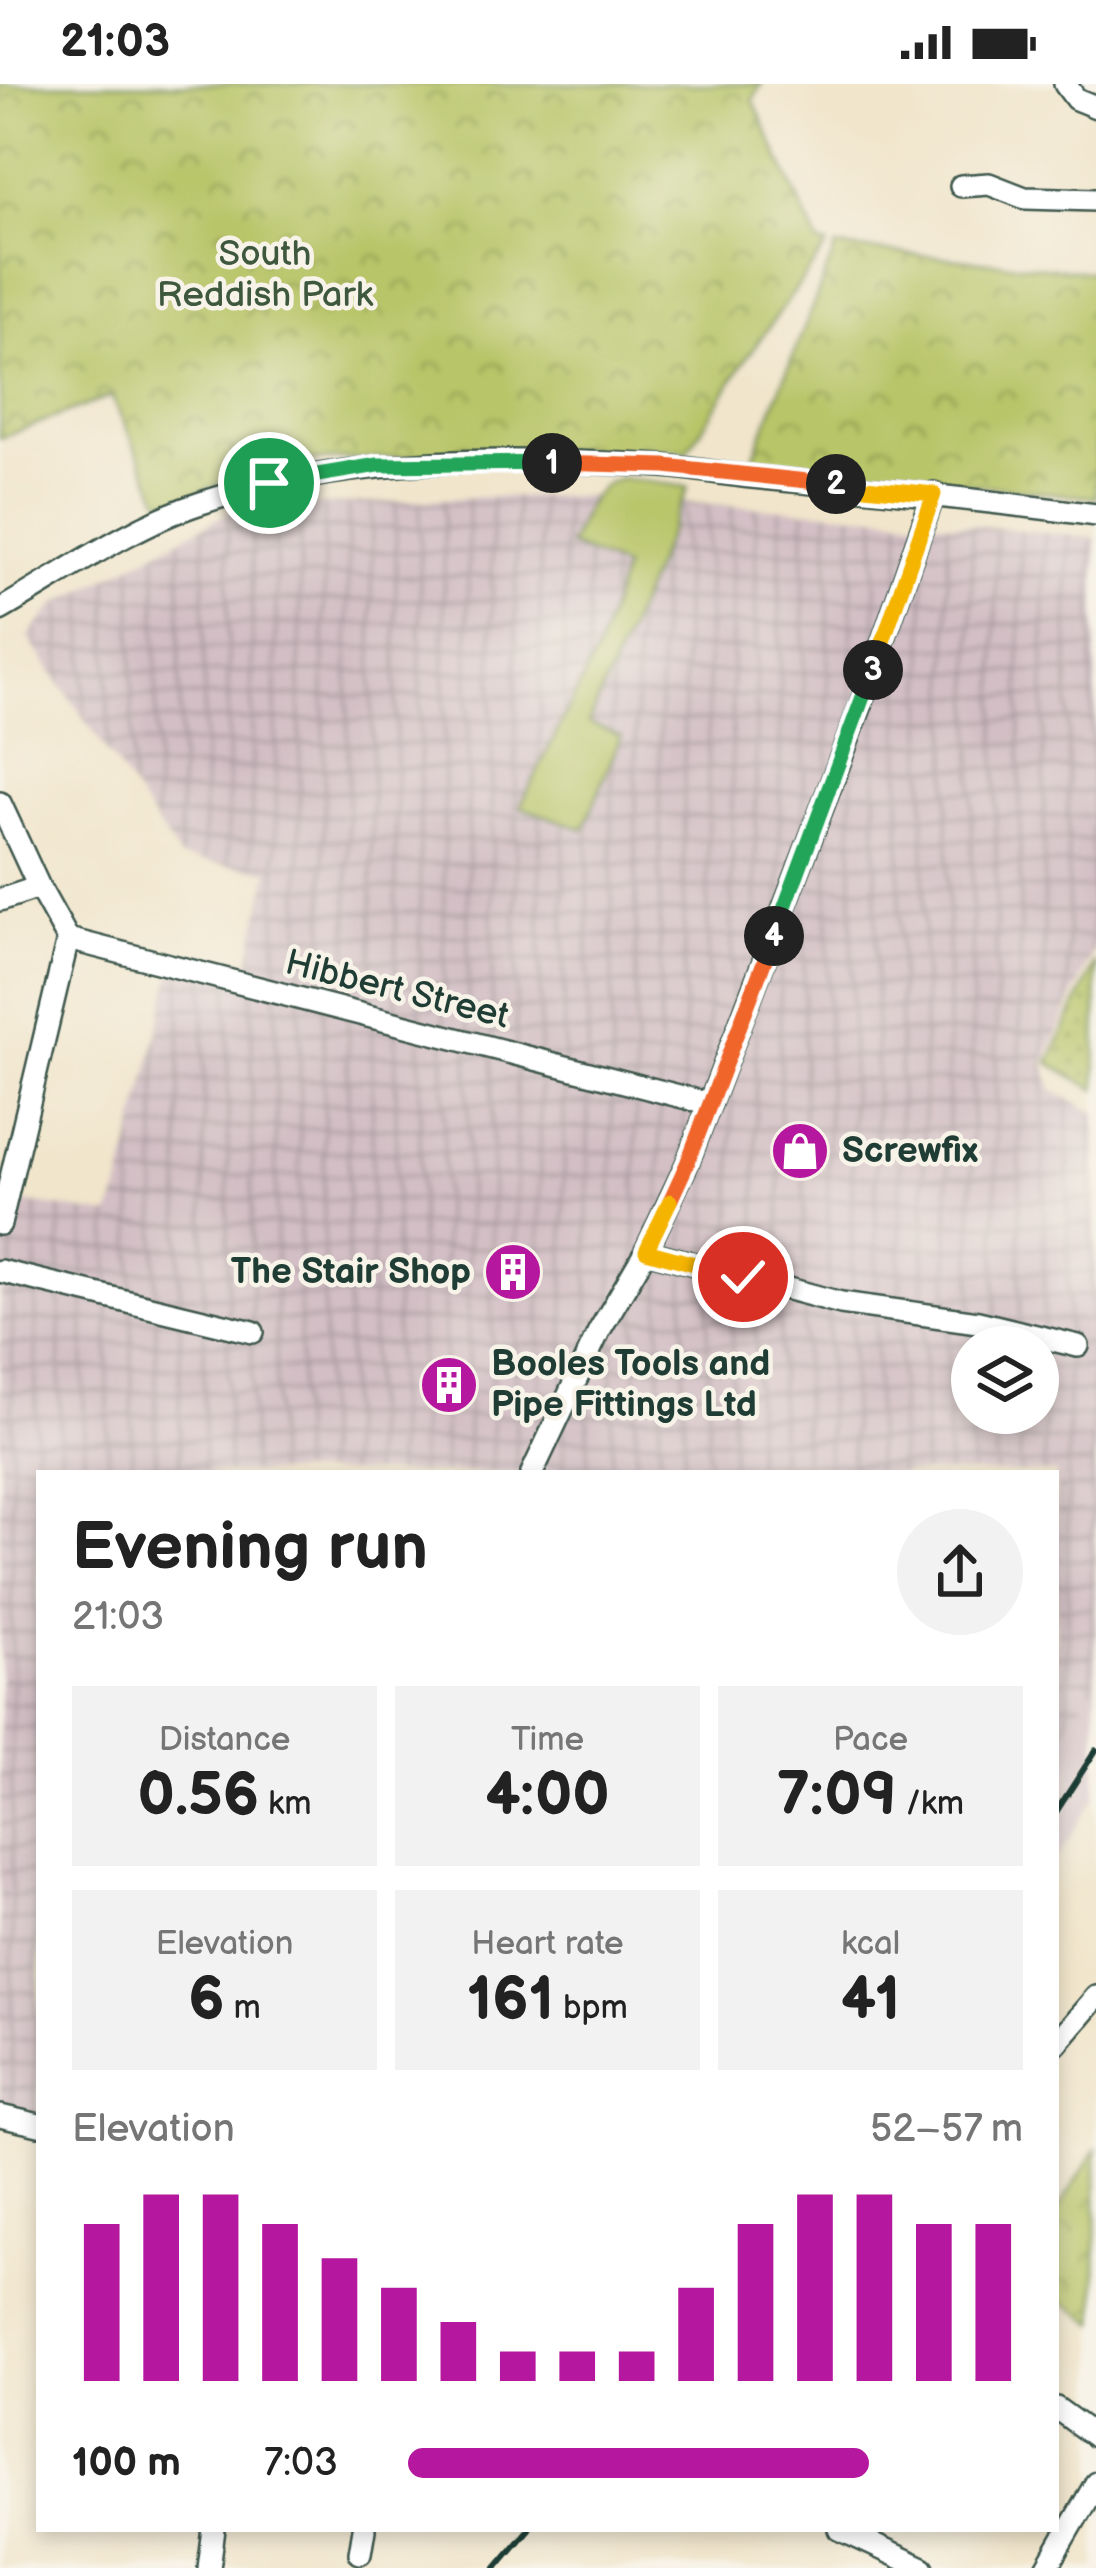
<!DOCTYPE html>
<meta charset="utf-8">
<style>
body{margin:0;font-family:"Balsamiq Sans",sans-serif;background:#f2f2f2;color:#222;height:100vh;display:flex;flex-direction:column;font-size:45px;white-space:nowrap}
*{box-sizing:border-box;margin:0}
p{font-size:39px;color:#767676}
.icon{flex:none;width:66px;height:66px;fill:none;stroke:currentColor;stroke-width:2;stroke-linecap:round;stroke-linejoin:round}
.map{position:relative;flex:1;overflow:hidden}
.panel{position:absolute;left:36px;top:1386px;width:1023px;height:1062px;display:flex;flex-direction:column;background:#fff;border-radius:0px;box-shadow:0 6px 18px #0003}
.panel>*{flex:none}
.controls{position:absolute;left:951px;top:1242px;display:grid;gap:24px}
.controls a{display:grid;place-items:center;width:108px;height:108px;border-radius:50%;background:#fff;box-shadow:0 6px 18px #0003;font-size:60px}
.pin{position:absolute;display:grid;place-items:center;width:102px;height:102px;color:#fff;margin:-51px;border:6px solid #fff;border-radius:50%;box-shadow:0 3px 12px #0007}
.km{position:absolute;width:60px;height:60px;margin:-30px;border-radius:50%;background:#222;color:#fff;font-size:33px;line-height:60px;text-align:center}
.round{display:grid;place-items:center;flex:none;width:126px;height:126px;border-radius:63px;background:#f2f2f2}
.head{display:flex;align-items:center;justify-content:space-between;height:204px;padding:0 36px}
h1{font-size:66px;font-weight:700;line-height:90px}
.stats{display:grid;grid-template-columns:repeat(3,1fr);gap:18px;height:204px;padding:12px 36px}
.stats div{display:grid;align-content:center;border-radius:0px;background:#f2f2f2;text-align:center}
.stats b{font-size:60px;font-weight:700}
.stats small{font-size:33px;font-weight:400}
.stats p{font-size:33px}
.chart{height:336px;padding:24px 36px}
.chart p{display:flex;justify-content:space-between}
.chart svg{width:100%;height:216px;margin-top:12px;stroke:#b5179e;stroke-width:6}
ul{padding:0 36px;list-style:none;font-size:39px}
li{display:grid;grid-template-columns:192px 144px 1fr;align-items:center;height:90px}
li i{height:30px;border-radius:15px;background:#b5179e}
.status{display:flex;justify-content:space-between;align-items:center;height:84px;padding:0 60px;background:#fff;direction:ltr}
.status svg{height:33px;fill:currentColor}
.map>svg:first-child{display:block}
</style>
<div class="status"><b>21:03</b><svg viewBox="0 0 49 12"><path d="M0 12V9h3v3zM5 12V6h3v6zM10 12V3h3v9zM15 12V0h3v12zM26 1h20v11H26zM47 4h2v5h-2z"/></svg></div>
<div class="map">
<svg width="1096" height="2484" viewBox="0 0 1096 2484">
<defs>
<pattern id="industrial-grid" width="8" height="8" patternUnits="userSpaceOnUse" patternTransform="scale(3)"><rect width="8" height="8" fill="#d2bec4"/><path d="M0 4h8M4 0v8" fill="none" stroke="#aa9ca0"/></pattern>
<pattern id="park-crowns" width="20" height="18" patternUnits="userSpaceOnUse" patternTransform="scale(3)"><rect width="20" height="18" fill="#b8c567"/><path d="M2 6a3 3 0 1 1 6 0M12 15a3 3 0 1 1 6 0" fill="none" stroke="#95a156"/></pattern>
<pattern id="garden-dots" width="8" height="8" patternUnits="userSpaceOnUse" patternTransform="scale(3)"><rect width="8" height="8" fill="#b8c567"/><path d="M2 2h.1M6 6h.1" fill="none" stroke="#95a156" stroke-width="1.8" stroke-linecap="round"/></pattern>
</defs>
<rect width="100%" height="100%" fill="#f7f3e8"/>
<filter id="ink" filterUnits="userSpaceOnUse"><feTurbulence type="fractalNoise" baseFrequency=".00833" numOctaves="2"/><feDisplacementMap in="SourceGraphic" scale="24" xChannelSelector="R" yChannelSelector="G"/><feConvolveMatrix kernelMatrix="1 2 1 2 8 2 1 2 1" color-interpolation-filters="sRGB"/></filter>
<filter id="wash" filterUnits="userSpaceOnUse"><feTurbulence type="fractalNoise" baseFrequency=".004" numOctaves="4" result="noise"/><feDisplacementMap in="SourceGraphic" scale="48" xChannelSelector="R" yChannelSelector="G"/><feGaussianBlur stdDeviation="2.7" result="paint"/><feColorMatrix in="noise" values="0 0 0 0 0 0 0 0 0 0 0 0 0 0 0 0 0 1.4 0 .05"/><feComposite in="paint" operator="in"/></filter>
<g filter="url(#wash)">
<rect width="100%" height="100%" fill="#f1e5cb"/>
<path fill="url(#industrial-grid)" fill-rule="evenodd" d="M586 412 876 431 1096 454V861L1045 979 1052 1006 1096 1029V1600L1056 1660V1389H39V2032L0 2023V1182L16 1117 110 1131 119 1106 173 885 246 892 269 787 180 774 28 553 55 521 234 426 481 413ZM972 1263H1038V1329H972Z"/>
<path fill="#d2bec4" d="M1096 1600V1712L1056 1777V1660Z"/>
<path fill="#b8c567" stroke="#6c814e" stroke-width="3" d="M621 394 688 403 589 639 621 652 584 745 520 723 597 567 624 484 569 461C582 435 590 401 621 394Z"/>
<path fill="url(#park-crowns)" stroke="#6c814e" stroke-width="3" d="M0 0H761L753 16 819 160 827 162 750 269 687 368 660 365 656 371 578 365 306 377 238 393 163 421 111 312 0 354Z
M836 163 1096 188V414L752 376Z
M1096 2066V2240L1056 2213V2128Z"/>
<path fill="url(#garden-dots)" stroke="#6c814e" stroke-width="3" d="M1096 878V1006L1049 979Z"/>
</g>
<g filter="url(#ink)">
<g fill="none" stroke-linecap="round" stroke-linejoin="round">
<g stroke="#3e564b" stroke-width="26">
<path id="street" d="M1065 0 1076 15 1096 23
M961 102 989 100 1025 114 1096 116
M0 526C63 490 132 441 201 419 348 371 508 373 661 382 691 384 722 390 752 393 867 404 981 416 1096 431
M0 719 39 803 68 855 0 1140
M0 816 39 803
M68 855 710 1020
M646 1167 841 1219 978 1238 1078 1262
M0 1187 253 1248
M532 1389 599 1247 646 1167 687 1080 861 621 934 409
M1056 1960 1096 1913
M0 2032 39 2041
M1056 2324 1096 2353
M839 2445 923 2484
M360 2469 364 2445
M209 2484 214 2445
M1047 2484 1096 2399"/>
</g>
<use href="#street" stroke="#fff" stroke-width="21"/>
<path stroke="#1f3d34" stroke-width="6" d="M1056 1728 1096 1666
M496 2484 529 2445"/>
</g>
</g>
<g fill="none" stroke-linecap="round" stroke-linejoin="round" filter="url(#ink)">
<g stroke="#fff" stroke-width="24">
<path id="split-1" d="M269 399 378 381 552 379"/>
</g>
<g stroke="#fff" stroke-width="24">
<path id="split-2" d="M552 379 665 382 836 400"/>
</g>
<g stroke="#fff" stroke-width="24">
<path id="split-3" d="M836 400 934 410 873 586"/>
</g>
<g stroke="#fff" stroke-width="24">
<path id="split-4" d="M774 852 873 586"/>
</g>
<g stroke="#fff" stroke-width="24">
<path id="split-5" d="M670 1117 687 1080 774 852"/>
</g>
<g stroke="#fff" stroke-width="24">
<path id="split-6" d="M670 1117 646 1167 743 1193"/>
</g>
<use href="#split-1" stroke="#22a559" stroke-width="15"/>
<use href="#split-2" stroke="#f0652b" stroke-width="15"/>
<use href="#split-3" stroke="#f5b400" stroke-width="15"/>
<use href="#split-4" stroke="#22a559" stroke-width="15"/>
<use href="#split-5" stroke="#f0652b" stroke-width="15"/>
<use href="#split-6" stroke="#f5b400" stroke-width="15"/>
</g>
<defs>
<g id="shop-disc" transform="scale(3)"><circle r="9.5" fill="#b5179e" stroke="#f7f3e8"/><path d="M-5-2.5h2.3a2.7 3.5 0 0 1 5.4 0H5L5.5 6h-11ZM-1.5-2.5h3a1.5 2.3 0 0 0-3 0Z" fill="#fff"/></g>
<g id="building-disc" transform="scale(3)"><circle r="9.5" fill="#b5179e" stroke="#f7f3e8"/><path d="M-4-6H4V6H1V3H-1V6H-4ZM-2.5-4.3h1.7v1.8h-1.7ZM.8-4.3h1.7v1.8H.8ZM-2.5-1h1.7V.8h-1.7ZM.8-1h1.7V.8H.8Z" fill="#fff"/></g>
</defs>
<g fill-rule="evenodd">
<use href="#shop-disc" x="800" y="1067"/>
<use href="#building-disc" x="513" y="1188"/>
<use href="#building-disc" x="449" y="1301"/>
</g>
<g text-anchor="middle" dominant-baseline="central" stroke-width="9" stroke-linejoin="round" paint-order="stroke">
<g font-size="36" fill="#3e583e" stroke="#f7f3e8">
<text x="265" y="170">South<tspan x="265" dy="41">Reddish Park</tspan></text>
</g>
<g font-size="36" fill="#1f3d34" stroke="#f7f3e8">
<text transform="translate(397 906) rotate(14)">Hibbert Street</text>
</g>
<g font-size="36" font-weight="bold" fill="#1f3d34" stroke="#f7f3e8" text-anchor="start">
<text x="842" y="1067">Screwfix</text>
<text x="471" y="1188" text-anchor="end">The Stair Shop</text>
<text x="491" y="1280">Booles Tools and<tspan x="491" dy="41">Pipe Fittings Ltd</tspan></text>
</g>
</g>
</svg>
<div class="controls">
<a><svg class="icon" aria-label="layers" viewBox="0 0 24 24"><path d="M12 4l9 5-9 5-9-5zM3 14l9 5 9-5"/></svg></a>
</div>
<div class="pin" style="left:269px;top:399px;background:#1e9e55"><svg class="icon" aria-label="arrive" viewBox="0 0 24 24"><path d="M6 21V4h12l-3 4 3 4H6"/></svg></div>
<div class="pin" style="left:743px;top:1193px;background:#d93025"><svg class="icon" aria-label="check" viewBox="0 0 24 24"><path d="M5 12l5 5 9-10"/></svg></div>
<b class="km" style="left:552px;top:379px">1</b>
<b class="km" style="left:836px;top:400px">2</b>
<b class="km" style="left:873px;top:586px">3</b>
<b class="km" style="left:774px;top:852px">4</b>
<section class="panel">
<div class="head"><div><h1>Evening run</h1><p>21:03</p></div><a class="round"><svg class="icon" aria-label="share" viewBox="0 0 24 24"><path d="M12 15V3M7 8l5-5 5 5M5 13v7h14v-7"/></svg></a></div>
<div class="stats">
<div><p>Distance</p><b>0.56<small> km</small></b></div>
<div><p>Time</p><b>4:00</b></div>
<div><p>Pace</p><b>7:09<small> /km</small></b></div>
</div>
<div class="stats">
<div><p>Elevation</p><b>6<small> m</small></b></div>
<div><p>Heart rate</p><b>161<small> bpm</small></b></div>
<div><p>kcal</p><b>41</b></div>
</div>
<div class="chart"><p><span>Elevation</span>52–57 m</p>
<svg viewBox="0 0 160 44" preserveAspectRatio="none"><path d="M5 44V12M15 44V6M25 44V6M35 44V12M45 44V19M55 44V25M65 44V32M75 44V38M85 44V38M95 44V38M105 44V25M115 44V12M125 44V6M135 44V6M145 44V12M155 44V12"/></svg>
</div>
<ul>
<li><b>100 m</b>7:03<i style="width:75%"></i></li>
</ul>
</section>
</div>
